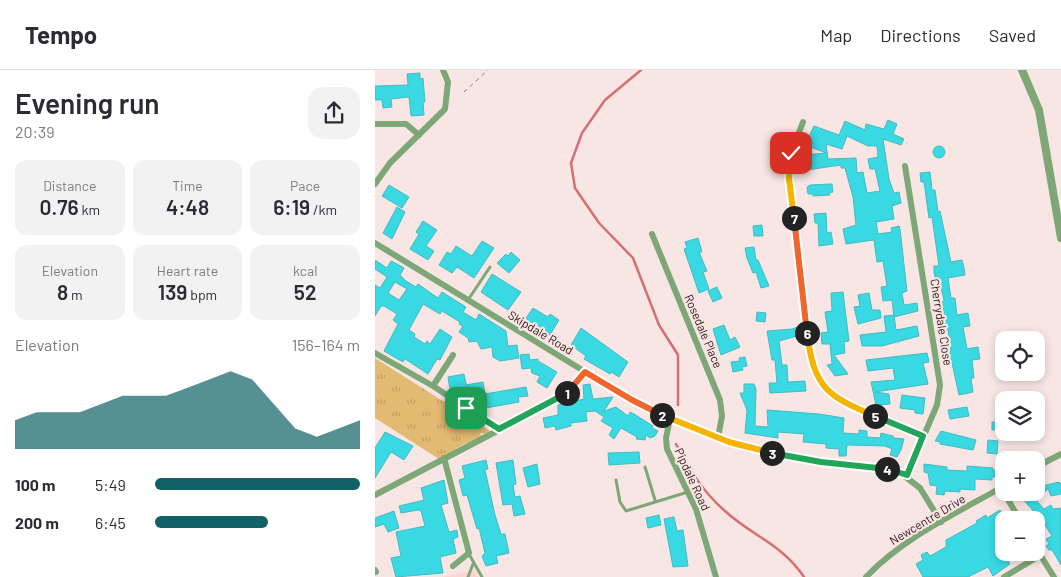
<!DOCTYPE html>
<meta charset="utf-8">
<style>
body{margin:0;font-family:Barlow,sans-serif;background:#f2f2f3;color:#2b2b33;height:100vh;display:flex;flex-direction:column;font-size:19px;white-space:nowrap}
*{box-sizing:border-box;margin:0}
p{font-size:16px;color:#7c7c81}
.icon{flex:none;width:28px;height:28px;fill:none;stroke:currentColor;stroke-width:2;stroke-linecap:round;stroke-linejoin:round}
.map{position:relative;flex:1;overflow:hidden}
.details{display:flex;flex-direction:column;background:#fff;width:375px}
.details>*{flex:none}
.tools{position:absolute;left:620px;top:261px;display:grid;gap:10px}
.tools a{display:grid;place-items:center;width:50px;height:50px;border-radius:10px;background:#fff;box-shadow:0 2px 8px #0003;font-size:25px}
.pin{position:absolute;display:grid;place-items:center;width:42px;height:42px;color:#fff;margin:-21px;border-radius:10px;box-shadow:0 2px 8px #0006}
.km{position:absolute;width:25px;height:25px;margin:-12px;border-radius:50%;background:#222;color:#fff;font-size:14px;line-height:25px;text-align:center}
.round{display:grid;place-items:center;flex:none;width:52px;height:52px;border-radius:15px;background:#f2f2f3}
.headline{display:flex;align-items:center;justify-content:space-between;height:85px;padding:0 15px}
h1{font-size:28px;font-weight:600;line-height:38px}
.metrics{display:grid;grid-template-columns:repeat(3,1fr);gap:8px;height:85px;padding:5px 15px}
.metrics div{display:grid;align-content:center;border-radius:12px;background:#f2f2f3;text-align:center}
.metrics b{font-size:21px;font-weight:600}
.metrics small{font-size:14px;font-weight:400}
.metrics p{font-size:14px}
.chart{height:140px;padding:10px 15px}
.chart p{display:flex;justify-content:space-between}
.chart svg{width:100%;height:90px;margin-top:5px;fill:#116266;opacity:.7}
ul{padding:0 15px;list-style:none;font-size:16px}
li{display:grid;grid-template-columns:80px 60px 1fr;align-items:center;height:38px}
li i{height:12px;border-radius:6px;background:#116266}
header{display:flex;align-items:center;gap:30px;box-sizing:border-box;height:70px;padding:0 25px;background:#fff;border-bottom:1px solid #e1e1e2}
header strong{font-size:24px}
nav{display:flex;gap:28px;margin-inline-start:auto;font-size:18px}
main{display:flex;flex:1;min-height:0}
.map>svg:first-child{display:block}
</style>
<header>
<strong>Tempo</strong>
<nav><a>Map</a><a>Directions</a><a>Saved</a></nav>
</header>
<main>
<section class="details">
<div class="headline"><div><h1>Evening run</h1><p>20:39</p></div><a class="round"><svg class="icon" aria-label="share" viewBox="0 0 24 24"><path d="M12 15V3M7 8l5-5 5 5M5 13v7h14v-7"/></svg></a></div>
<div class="metrics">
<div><p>Distance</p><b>0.76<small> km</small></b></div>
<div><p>Time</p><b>4:48</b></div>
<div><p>Pace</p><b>6:19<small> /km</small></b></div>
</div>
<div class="metrics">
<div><p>Elevation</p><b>8<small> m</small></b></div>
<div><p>Heart rate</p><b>139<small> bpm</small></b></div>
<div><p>kcal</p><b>52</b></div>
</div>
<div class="chart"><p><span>Elevation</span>156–164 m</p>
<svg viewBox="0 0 160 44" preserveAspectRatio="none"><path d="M0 44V30L10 26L20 26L30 26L40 22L50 18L60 18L70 18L80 14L90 10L100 6L110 10L120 22L130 34L140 38L150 34L160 30V44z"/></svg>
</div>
<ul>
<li><b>100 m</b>5:49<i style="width:100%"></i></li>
<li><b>200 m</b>6:45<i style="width:55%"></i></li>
</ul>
</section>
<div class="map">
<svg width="686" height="507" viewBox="0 0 686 507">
<defs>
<pattern id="grass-tufts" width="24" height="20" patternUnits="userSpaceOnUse" patternTransform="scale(1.25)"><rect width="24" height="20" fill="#e3ba72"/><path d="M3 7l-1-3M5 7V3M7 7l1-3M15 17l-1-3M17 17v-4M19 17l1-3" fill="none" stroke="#c39f62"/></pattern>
</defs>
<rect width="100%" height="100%" fill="#f8e6e5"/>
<path fill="#fcd4d2" d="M100 500 103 507H67Z"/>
<path fill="url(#grass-tufts)" d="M0 288 115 361 112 364 105 363 107 368 89 374 64 389 0 348Z"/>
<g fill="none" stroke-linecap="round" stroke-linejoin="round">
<path stroke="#d57070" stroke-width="2.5" d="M266 0 230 30 207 63 196 93 200 118 224 153 258 188 284 255 303 285V335
M301 374C316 401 326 420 350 441 377 466 407 474 429 507"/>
</g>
<path fill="#38d9e2" stroke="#47b9c1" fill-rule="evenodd" d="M45 3V9L48 8 50 32H48L49 45 36 46 34 27 16 29 17 37 8 38 7 30H0V16L33 15 32 4Z
M513 50 522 54 518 64 529 69 526 75 508 69 514 109 519 123 524 122 526 133 517 136 519 149 501 152 503 164 517 162 516 158 524 156 525 159 532 221 527 223 529 235 542 233 543 241 519 247 517 230 508 231 506 217 512 216 508 191 502 192 499 170 471 174 468 159 481 155 478 127 470 98H466V95L432 100 429 87 430 85 451 83 433 76V69L439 56 464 65 470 51 490 60 491 54 509 59ZM472 66 493 76H502L503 87 493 89 495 99H500L505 121 492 123 488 102 482 103 481 88 453 89 451 74 467 79Z
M558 82a6 6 0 1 1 12 0a6 6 0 1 1-12 0Z
M555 102 557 120H560L563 142 565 141 576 192 587 190 589 198 590 205 573 208 576 228H580L582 245 593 243 595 256 588 257 592 279 603 277 605 289 597 290 599 308H596L598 322 584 325 577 293 573 294 571 282 576 281 573 259 569 260 567 250 566 234 569 230 564 209 561 210 559 203V196H564L557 147 554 148 549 112H546L545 103Z
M457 114 458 122 454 123 455 125 438 126V124H433L432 117 435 115Z
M14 115 34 127 27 138 7 126Z
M22 137 30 142 17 169 8 163Z
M451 143 452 163 456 162 458 174 444 176 443 153H440L439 144Z
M48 151 62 160 51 176 59 181 53 190 35 179 44 164 41 162Z
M387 155 388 166H379L378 156Z
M323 168 327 182H324L332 201 328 202 334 219 324 223 309 179 312 178 310 172Z
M107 171 119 178 99 208 82 197 77 203 64 195 72 182 76 184 81 176 97 186Z
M379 177 381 190H383L394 216 386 218 381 202 378 203 372 188 370 178Z
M136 182 145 190 134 203 122 193 131 184 133 186Z
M0 190 12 198 16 191 20 193 29 198 25 205 31 211 41 217 43 214 63 228 67 222 91 237 88 242 101 250 104 244 131 261 133 276 142 275 144 288 125 291 118 287 117 277 106 279 102 271 94 272 93 268 84 262 88 256 84 254 85 252 67 241 65 244 48 234 34 260 40 264 39 267 50 274 52 271 55 274 65 259 77 267 65 290 62 289 53 304 30 289 28 292 9 281 23 254 18 250 22 244 9 236H6L0 246V215L5 218 12 207 0 199ZM20 212 32 219 24 230 13 223Z
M117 204 146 222 133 240 106 222Z
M342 217 347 228 338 232 333 221Z
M468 222 474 271 469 272 470 283 459 285 473 304 460 306 452 295 457 294 455 274H447L446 263 453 262 450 242 457 241 456 223Z
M494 223 497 240H505L506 248 483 254 479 237 485 236 483 225Z
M158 238 173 247 175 244 184 250 175 265 158 254 154 259 147 254Z
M382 242 391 243 390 252 381 251Z
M519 245 521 260 542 256 544 266 507 276H487L485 265 511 262 509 246Z
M349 255 355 270 360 267 365 277 346 285 338 259Z
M425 256 426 265 404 271 407 295H412L413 312 430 311 431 321 395 323 394 313H402L400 290H397L392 261 417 259Z
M206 258 253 292 244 307 236 302 235 304 209 289 211 286 196 275Z
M552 283 554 292 548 293 553 314 500 322 514 324 515 334 501 335 496 312 520 310 518 298 493 301 491 290Z
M154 284 155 290 163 289V291L182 302 172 318 162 312 165 306 157 303 156 298 147 299 145 285Z
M370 287 372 296 367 297 368 300 358 302 356 292 365 291 364 288Z
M89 304 92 318 75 319 73 307Z
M108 312 110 324 151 317 153 326 143 327 144 332 111 338 109 325 102 338 91 331 93 327 91 315Z
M215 314 218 329 238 327 229 341 241 337 253 346 255 342 259 344 278 356 277 358 283 361 280 366 275 368 271 365 270 370 261 369 262 367 246 358 239 369 234 365 238 358 226 351 229 347 220 341 211 342 212 351 196 353V356L181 360 180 356 170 358 168 348 183 345V335L209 329 208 315Z
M369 314H379L381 319 380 356 393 357 392 340 444 344 469 348 468 363 484 364V360L492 361V367L505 368 506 363 518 366 519 368 529 369 526 380 522 387 515 385 517 379 510 376 472 375 471 386H464V379L451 378V374L428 372 429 364 403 362V368L370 363 372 340 365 323H369Z
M527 325 550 328 548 344 540 343V340L525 338Z
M592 337 594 346 575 349 573 340Z
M617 352 629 353V359L617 360Z
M566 361 601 370 598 380 565 374V372L560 371Z
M10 362 38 376 29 390 16 382 0 408V378Z
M613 370 623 371 622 384 612 383Z
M264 382 265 393 234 395 233 383Z
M111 390 113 399 110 400 120 445 126 464H130L134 483 121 486 123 493 111 496 107 486 110 483 104 458 102 459 92 425 88 426 84 410 90 408 87 396Z
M138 390 141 414 138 415 140 427 145 426 150 444 139 446 137 434 128 435 121 393Z
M162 394 165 414 153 417 148 398Z
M549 394 572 397V400L592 401V396L618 398 617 400H621V407H617V410L600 409V420L585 419V422L570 421 569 425 561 424 562 416 555 415 553 403 549 402Z
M661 409 667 416 684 412 686 414V424L676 426 673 419 661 430 669 439 676 435 678 439 686 438V495L677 480H674L671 476 674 474 671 469 677 466 670 455 665 458 658 445 661 444 646 427 651 422H661Z
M69 410 73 433 66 435 74 462 82 460 83 467 78 469 81 483 65 487 68 503 21 507 16 488 26 486 21 462 50 456 46 441 43 440 26 443 24 436 49 430 46 418Z
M625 440 629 447V464L625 466 629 473V482H647L633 491 635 494 618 506 613 497 593 507H548L541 494 548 490 546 485 552 482 555 486 571 477V470L602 453 601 451 611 445 612 448Z
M19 441 24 458 13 462 9 454 0 457V448Z
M284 445 286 455 273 458 271 448Z
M299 447 302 461 308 460 313 496 298 497 289 449Z"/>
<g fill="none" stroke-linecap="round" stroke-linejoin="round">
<path stroke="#927979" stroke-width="1" stroke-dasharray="4 4" stroke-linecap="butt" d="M89 22 113 0"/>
<path stroke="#7da776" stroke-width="3" d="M93 230 115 197
M270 397 280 430
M241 410 245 432 251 441 313 422
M94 484 107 507
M93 507 98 494"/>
<path stroke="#7da776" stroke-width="6" d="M428 52 416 83 414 109 435 289C441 307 449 319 464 330L548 366
M0 54H31L44 65
M530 96 565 315 562 335 532 405
M0 114 15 93 70 39 73 12 68 0
M277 164 345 330 347 346 343 368
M0 173 230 314 295 349 354 372 398 384 524 402 545 418 566 452
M0 283 58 316 124 359
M58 316 78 285
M295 349 291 368 292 379 321 439 341 507
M69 388 94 483 78 496
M661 397 686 384
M626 418 645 450
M0 425 187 327 210 302
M661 478 679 507
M0 500 1 502
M491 507C529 467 582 443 629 416
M629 507 666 485"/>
<path stroke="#7da776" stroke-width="8" d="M647 0 664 40 686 168"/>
</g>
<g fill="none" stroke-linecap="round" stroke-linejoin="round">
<g stroke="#fff" stroke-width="10">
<path id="split-1" d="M91 338 124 359 192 323"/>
</g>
<g stroke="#fff" stroke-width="10">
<path id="split-2" d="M192 323 210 302 257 330 287 345"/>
</g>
<g stroke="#fff" stroke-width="10">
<path id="split-3" d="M287 345 354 372 397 383"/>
</g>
<g stroke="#fff" stroke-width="10">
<path id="split-4" d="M397 383 446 392 512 399"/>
</g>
<g stroke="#fff" stroke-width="10">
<path id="split-5" d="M500 346 548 366 532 405 512 399"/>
</g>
<g stroke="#fff" stroke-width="10">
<path id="split-6" d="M432 263C439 317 451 326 500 346"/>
</g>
<g stroke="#fff" stroke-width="10">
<path id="split-7" d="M419 148 432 263"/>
</g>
<g stroke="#fff" stroke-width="10">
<path id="split-8" d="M416 83 414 109 419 148"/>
</g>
<use href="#split-1" stroke="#22a559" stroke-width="6"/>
<use href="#split-2" stroke="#f0652b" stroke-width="6"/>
<use href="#split-3" stroke="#f5b400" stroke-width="6"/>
<use href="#split-4" stroke="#22a559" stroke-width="6"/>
<use href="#split-5" stroke="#22a559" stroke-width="6"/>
<use href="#split-6" stroke="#f5b400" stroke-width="6"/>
<use href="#split-7" stroke="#f0652b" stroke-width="6"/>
<use href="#split-8" stroke="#f5b400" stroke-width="6"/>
</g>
<g text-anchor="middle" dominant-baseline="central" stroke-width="4.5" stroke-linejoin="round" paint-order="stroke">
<g font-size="12" fill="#321313" stroke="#f8e6e5">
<text transform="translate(567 252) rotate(81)">Cherrydale Close</text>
<text transform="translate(329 261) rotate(67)">Rosedale Place</text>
<text transform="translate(166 262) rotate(31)">Skipdale Road</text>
<text transform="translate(318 409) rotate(65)">Pipdale Road</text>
<text transform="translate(552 449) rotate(-31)">Newcentre Drive</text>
</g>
</g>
</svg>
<div class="tools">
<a><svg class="icon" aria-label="locate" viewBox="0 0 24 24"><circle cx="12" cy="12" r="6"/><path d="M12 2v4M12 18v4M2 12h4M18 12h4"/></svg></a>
<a><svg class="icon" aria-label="layers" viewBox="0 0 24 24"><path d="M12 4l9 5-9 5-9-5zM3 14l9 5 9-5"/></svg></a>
<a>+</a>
<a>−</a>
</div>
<div class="pin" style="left:91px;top:338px;background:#1e9e55"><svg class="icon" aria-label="arrive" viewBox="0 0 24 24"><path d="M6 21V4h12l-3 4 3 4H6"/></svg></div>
<div class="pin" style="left:416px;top:83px;background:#d93025"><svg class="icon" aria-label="check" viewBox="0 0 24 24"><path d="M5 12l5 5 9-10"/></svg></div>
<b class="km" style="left:192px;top:323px">1</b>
<b class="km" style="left:287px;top:345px">2</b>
<b class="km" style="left:397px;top:383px">3</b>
<b class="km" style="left:512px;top:399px">4</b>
<b class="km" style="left:500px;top:346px">5</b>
<b class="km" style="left:432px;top:263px">6</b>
<b class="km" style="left:419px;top:148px">7</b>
</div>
</main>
